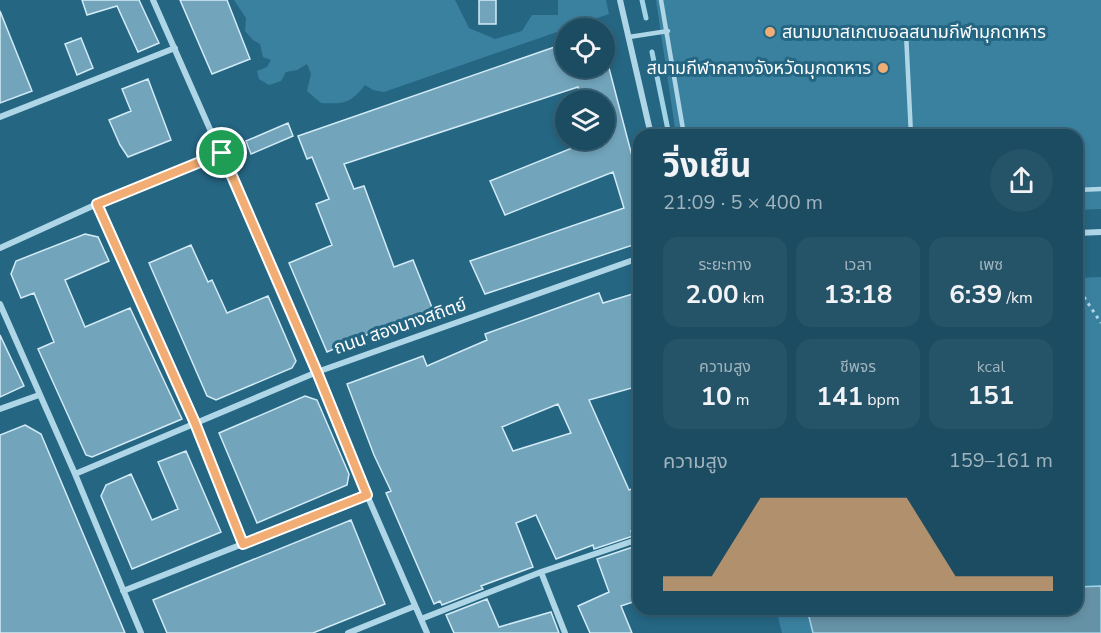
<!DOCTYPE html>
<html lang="th">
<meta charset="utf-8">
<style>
body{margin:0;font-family:"Nunito Sans","Noto Sans Thai",sans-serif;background:#255368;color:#f1f3f6;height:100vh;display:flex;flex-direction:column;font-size:22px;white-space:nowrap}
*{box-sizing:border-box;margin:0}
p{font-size:20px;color:#a0b4be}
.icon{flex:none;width:33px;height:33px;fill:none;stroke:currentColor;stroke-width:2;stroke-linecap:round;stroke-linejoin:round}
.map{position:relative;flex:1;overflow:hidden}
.drawer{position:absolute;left:633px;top:129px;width:450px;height:486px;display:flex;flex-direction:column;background:#1c4c62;border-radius:18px;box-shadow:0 3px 9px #0003,0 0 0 2px #3a6377}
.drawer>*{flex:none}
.controls{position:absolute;left:555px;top:18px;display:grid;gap:12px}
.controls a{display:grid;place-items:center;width:60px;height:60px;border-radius:50%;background:#1c4c62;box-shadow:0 3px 9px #0003,0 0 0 2px #3a6377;font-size:30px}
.pin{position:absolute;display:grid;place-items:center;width:51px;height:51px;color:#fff;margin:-26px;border:3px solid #fff;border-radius:50%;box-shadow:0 2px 6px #0007}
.round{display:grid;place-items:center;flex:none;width:63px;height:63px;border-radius:32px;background:#255368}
.overview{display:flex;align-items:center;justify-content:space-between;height:102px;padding:0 30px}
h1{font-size:33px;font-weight:700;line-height:45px}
.stats{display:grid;grid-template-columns:repeat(3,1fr);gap:9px;height:102px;padding:6px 30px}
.stats div{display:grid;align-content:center;border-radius:15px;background:#255368;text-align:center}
.stats b{font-size:26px;font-weight:700}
.stats small{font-size:16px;font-weight:400}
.stats p{font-size:16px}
.chart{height:168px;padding:12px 30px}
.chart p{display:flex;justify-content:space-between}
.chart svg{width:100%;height:108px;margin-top:6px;fill:#f1ad73;opacity:.7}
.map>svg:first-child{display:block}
</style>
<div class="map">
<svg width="1101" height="633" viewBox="0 0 1101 633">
<rect width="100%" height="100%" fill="#256683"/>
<path fill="#3a81a0" d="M234 0H455L469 28 495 39 522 31 532 15H558V0H606L609 14 384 92 373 90 365 85C350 104 344 104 321 103L307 91 311 74 307 64 297 70 286 72 281 81 269 85 259 79 257 71 267 67 271 60 263 57 260 44 253 40 245 31 246 18Z
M656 0H1101V209L1077 210V135H676Z
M1101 277V633H782L776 609H1077V278Z"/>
<path fill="#6692a6" stroke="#a2d4e8" stroke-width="1.5" d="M1101 586V633H813L807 609H1077V587Z"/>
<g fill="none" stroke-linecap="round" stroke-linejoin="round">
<path stroke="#a2d4e8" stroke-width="5" d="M642 0 646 18
M652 52 669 135"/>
</g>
<path fill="#72a5bc" stroke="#d2ebf6" stroke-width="1.5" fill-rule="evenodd" d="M82 0H139L159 43 138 52 117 6 87 15Z
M180 0H227L250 59 212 74Z
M479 0H496V24H479Z
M0 11 32 91 0 103Z
M81 38 93 68 77 75 65 44Z
M566 43V68H609L632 156 639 154V243L485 294 470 261 624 208 613 172 505 215 490 181 592 140H604V100H582L578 87 344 164 354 189 364 186 394 267 413 260 433 310 371 333 327 352 289 263 332 245 316 204 329 199 312 157 307 159 298 136Z
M148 79 171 140 128 157 120 145 109 120 131 111 122 89Z
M288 123 293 136 251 154 246 141Z
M85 234 98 237 109 261 65 280 85 327 130 308 182 419 92 457 86 455 38 349 54 342 34 293 21 298 11 274 16 261Z
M191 245 208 282 212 280 227 313 268 296 296 361 292 368 216 400 207 396 149 263Z
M639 292V386L589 400 629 490 639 486V529L631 531 633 536 594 549 593 545 556 559 536 515 516 523 533 567 481 586 483 589 442 605 440 601 434 604 386 493 391 491 374 455 347 384 423 356 427 366 487 340 485 334 599 293 603 303ZM558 404 571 433 513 451 502 427Z
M0 335 24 386 0 397Z
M305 396 317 400 349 474 347 485 257 523 219 433Z
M25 425 41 434 125 633H0V435Z
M186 451 221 532 132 569 101 496 106 485 131 474 152 520 178 509 158 462Z
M351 520 385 604 313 633H167L153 600Z
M636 546 639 555V600L621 606 632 633H590L578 606 609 592 597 559Z
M487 599 499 627 551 612 559 633H454L446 615Z"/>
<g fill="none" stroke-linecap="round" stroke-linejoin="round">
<path stroke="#aed6e7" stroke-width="3" stroke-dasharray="3 4.5" stroke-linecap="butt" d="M1077 278H1080L1084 297 1101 323"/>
<path stroke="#aed6e7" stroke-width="4.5" d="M661 0 684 135
M906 33 911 135
M629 37 668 31
M1077 190 1101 189"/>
<path stroke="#aed6e7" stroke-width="6" d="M153 0 317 372 367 495 427 633
M620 0 651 135
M0 117 175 48
M97 204 195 423 242 544
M1077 233 1101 232
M0 248 97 204 222 154
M0 304 75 474 141 633
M0 409 39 395
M75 474 317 372 639 258
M541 572 565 633
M123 591 367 495
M421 619 541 572 639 539
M348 633 415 606"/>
</g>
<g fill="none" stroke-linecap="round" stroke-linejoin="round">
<g stroke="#fff" stroke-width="12">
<path id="route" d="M222 153 317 372 367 495 243 544 195 423 97 204Z"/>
</g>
<use href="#route" stroke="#f1ad73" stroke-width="8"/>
</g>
<g fill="#f1ad73" stroke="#256683" stroke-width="2">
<circle cx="770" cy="32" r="6"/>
<circle cx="883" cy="68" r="6"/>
</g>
<g text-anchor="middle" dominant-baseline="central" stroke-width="6" stroke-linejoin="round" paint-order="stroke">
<g font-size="18" fill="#fff" stroke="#256683" text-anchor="start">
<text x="782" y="32">สนามบาสเกตบอลสนามกีฬามุกดาหาร</text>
<text x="871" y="68" text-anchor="end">สนามกีฬากลางจังหวัดมุกดาหาร</text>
</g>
<g font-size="18" fill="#fff" stroke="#256683">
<text transform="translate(400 326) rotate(-19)">ถนน สองนางสถิตย์</text>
</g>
</g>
</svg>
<div class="controls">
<a><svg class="icon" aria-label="locate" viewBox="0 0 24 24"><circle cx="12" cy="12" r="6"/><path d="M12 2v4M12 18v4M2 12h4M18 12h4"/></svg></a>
<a><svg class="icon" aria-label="layers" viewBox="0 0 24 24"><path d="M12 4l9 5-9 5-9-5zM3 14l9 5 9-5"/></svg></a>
</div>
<div class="pin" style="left:222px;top:153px;background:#1e9e55"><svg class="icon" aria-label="arrive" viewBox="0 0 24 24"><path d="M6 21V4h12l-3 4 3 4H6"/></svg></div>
<section class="drawer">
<div class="overview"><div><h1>วิ่งเย็น</h1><p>21:09 · 5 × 400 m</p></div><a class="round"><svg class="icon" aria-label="share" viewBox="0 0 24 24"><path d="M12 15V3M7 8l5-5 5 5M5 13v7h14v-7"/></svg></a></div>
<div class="stats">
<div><p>ระยะทาง</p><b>2.00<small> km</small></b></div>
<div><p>เวลา</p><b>13:18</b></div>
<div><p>เพซ</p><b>6:39<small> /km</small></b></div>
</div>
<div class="stats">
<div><p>ความสูง</p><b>10<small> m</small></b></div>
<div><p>ชีพจร</p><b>141<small> bpm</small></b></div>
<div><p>kcal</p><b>151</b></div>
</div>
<div class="chart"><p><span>ความสูง</span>159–161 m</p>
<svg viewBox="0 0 160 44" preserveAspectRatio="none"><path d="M0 44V38L10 38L20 38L30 22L40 6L50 6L60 6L70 6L80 6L90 6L100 6L110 22L120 38L130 38L140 38L150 38L160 38V44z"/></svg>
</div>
</section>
</div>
